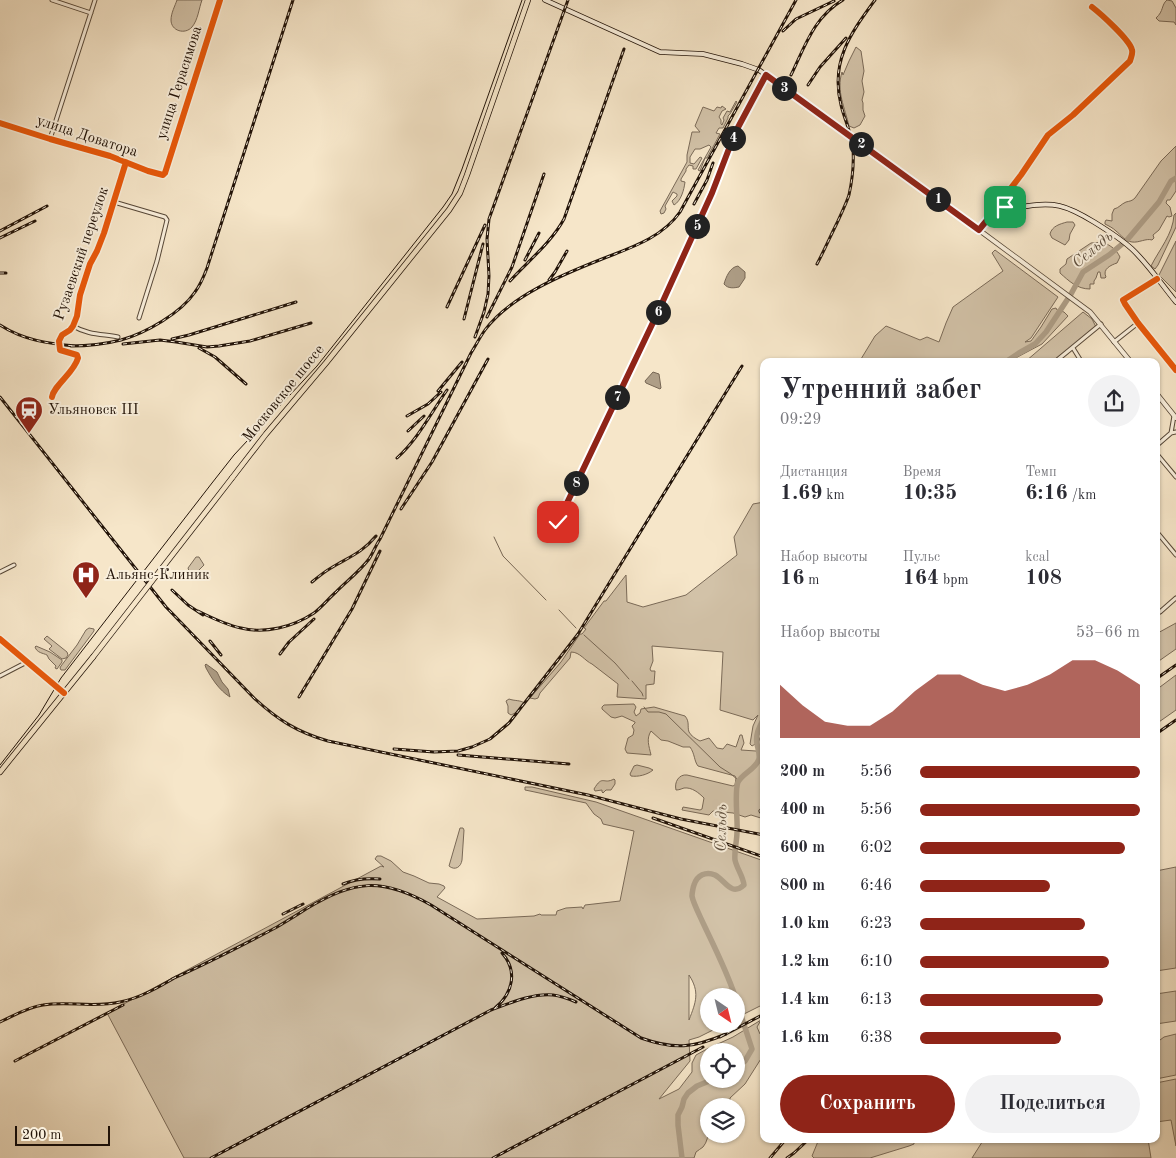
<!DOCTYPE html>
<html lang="ru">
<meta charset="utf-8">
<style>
body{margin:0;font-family:"Old Standard TT",serif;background:#f2f2f3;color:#2b2b33;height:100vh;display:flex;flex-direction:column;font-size:19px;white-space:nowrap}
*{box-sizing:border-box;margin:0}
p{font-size:16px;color:#7c7c81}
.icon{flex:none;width:28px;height:28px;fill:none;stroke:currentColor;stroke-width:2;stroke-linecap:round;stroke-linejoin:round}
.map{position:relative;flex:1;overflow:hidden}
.details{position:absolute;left:760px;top:358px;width:400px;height:785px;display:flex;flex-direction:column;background:#fff;border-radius:10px;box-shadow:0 1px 4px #0004}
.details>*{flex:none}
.needle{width:32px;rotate:145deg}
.fabs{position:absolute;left:700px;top:988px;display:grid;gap:10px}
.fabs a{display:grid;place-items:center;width:45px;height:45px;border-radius:50%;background:#fff;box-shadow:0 1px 4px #0004;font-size:25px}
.scale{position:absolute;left:15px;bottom:12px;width:95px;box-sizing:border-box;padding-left:5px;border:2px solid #221308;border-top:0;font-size:14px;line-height:18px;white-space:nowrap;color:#221308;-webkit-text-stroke:4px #f9efdc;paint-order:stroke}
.pin{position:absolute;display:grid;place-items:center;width:42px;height:42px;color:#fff;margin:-21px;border-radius:10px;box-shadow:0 2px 8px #0006}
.km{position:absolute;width:25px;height:25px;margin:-12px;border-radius:50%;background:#222;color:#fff;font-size:14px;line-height:25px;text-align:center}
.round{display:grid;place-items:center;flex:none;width:52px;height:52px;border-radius:26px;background:#f2f2f3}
.headline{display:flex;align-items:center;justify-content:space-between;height:85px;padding:0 20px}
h1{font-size:28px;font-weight:700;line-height:38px}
.stats{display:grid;grid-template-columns:repeat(3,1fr);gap:8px;height:85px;padding:5px 20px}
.stats div{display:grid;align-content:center}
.stats b{font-size:21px;font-weight:700}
.stats small{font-size:14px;font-weight:400}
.stats p{font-size:14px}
.chart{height:140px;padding:10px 20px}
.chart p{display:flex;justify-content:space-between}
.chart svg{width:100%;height:90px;margin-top:5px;fill:#8f2418;opacity:.7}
.button{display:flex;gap:10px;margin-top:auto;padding:10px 20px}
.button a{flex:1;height:58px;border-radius:30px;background:#8f2418;color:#fff;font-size:20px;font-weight:700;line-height:58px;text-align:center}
.button a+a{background:#f2f2f3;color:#2b2b33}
ul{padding:0 20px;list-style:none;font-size:16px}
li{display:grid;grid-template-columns:80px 60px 1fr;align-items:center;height:38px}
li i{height:12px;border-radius:6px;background:#8f2418}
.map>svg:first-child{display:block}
</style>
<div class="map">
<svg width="1176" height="1158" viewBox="0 0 1176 1158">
<rect width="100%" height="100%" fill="#f6e6c9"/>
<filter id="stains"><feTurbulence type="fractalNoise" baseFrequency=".004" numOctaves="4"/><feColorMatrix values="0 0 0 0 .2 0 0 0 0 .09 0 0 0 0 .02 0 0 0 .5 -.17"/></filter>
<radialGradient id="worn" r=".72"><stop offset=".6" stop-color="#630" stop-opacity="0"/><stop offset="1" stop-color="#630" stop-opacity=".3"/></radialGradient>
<path fill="#d2c2a8" stroke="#7a6a58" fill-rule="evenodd" d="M177 0H202C199 8 198 20 192 27 185 35 171 31 171 20 171 13 175 6 177 0Z
M1167 0 1172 1 1176 8V25L1174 22 1159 21 1156 18C1164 11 1161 5 1167 0Z
M856 47 861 51 864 71 862 81 864 92 862 100 863 103V110L865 116 860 125 854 128 849 126C845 108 836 91 842 72L843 75 849 61Z
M736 101 737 102 730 114 728 116V118L723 128H719L716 133 720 134 707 158H705L700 171 698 170 711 147 709 145 700 149H695L690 157V163L694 164 700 157 702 158 696 169H693V166L689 165 686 169V171L681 179V181L685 182C684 190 681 201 674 205L672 201 677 196V194L673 192 665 206 666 209 664 213 661 214 660 211 687 162V155L692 132H700L695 126 703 107 714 111 717 107 721 108 722 106 726 109 722 111 719 117 721 120V124L722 125 724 120 723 118 727 111 730 112Z
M1176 146V191L1170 200H1167L1166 203 1170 207 1172 216 1169 217 1167 216 1159 230 1153 235 1154 238 1152 240C1146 238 1139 243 1132 242 1125 241 1121 235 1116 231 1113 228 1109 226 1105 224V222L1106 220 1112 221V214L1114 209C1119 208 1121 204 1126 202 1130 201 1132 201 1135 198L1161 161Z
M1176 213V227L1158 265 1155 269 1151 266C1159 250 1173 234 1174 215Z
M1067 222H1073L1075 225 1070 234 1069 240 1065 245 1052 238 1050 234C1052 226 1060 224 1067 222Z
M1176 241V292L1159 275Z
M1103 242C1111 246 1116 249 1120 257L1117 263C1111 265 1102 269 1106 277L1105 278H1101L1100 272H1098L1096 278 1094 281V284H1090V289C1077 289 1069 281 1060 273V269L1066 264 1067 259 1091 243Z
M995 250 1058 297 1031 338 1025 342 1031 341 1041 327 1052 309 1056 308 1057 310 1064 312 1068 316 1042 344 1010 361H867L861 359 875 336 886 326 920 340 927 337 939 342 946 323 953 307 1003 271 992 253Z
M1083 312 1092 319 1096 327 1056 361H1026Z
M764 502V718L757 736V743L752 746 750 744 753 726 758 715 753 720 720 710 723 652 652 646 653 661 650 669 651 671H655L654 684 646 685V699L617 697 618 684 592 664C585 661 580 652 571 652L570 658 540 693 538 698 535 699 530 698 561 662 580 634H582L586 629 584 628 604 601H606L626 575 627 602 643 607 686 595 737 555 734 537 753 504Z
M196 557H199L204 565 197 572 189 571 188 568Z
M1176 623V649L1156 663V634Z
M89 628 94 629V631L65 670H61L60 668 61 666 77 645 86 630Z
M47 636 67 652 68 655 66 658 62 659 49 649 52 646 44 639Z
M36 646 50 652 62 660V662L57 669 55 668 56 666 49 659 47 655C43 653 37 653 35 647Z
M1176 675V710L1156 724V690Z
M509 699C514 701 521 700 524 703L517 712 511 715 508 713V706L506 701Z
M634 704 636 707 634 712 636 716 640 713 641 709 654 707 685 716C690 722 687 726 689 732 691 736 696 739 700 741L709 738 717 748 723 749 727 744 736 747 740 735H742L744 743 741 750 756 751 760 748 758 743 764 727V819L751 815 745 817 733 813 713 811 709 815 682 810 683 807 700 810 702 809 704 798C699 793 692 787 684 788 681 789 679 790 676 790 674 782 679 774 687 775L733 786 735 785 736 778 735 776 698 766C694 761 695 754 690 747H683L668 741 661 740 651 731C646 739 649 746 651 755L627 753 625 749 628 738 633 735 634 730 632 726 635 723V722L622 716 615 718 611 717 602 709V707L604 705Z
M637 765 649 768 653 770C647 775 638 777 631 776L630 774 634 766Z
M614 779 615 780V784L611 790H606L603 793 602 792V790L595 791 594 789C603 774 603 785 614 779Z
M525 787H532L596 802 764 861V1004L736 1018V996H709V1024H725L699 1037 689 1040 690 1061 659 1099 679 1089 692 1072V1063L696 1055 707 1049 733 1037 761 1020 757 1027 760 1034 764 1037V1054L745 1084 730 1098V1104L728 1106H709C709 1118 711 1138 703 1147 701 1149 698 1150 696 1152L694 1158H184L107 1013 381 866 384 867 375 859 377 856H381L391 861 403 872 414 876 429 883 439 884 444 886 445 888 437 897 477 919 534 916 540 914 541 915H556L557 911 566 908 582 907 583 909 585 905 620 901 634 831 603 824 601 819 594 814 586 803 530 791 525 790ZM689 975C700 992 696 1002 689 1020ZM736 1051V1079H709V1051Z
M460 828H463L464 830 462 860C461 867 455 871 449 866Z
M1176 867V968L1156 971V871Z
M1176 991V1021L1156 1024V994Z
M1176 1034V1075L1156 1079V1043L1164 1037Z
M1176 1079V1146L1171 1120 1156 1122V1083Z
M819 1139H914V1144L909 1146 870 1158H814L812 1156Z
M984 1139H1148L1151 1158H972Z"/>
<path fill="#ae9e87" stroke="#766654" d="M738 266 745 272V278L739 287C734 288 728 289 724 284 726 277 730 267 738 266Z
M653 372 659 374 661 388 660 389 646 383 645 381Z
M206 664 217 672 222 682 228 689 230 697C219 690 212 679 206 668L205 665Z"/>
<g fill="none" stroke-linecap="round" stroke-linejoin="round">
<path stroke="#766654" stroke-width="1" d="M494 537 503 556 546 600
M559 610 576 628
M584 635 615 663 629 679
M632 681 642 693 643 696
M644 707 648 712H659L666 714 720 767 731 774 739 781"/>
<path stroke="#ae9e87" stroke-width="5.5" d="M1007 361 1019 353 1035 344 1046 332 1071 294 1083 272 1109 255 1127 240 1159 202 1171 181 1176 178
M735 996C727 972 715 948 704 925 701 918 693 903 692 896 692 894 693 887 694 885 697 875 706 871 715 875 725 880 731 897 744 885 743 876 737 869 735 860 734 851 737 841 737 832 738 820 734 792 738 782 743 773 756 769 759 759 760 754 758 749 757 744 755 734 760 726 764 718
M736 1000 752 1049 745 1061 736 1066
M682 1158 678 1125V1115L682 1107 684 1099 688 1093 697 1086 714 1079"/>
<g stroke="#574838" stroke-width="5">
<path id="minor" d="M52 0 91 13
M0 123 50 139 110 156 148 171 163 175 165 173 220 0
M50 139 95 0
M1003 198C1002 203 1003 208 1009 209
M114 202 165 217 167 220 157 261 139 318
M988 218 1021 175 1048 135 1073 115 1130 61C1131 57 1133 54 1132 50 1130 40 1101 14 1092 7
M1157 279 1123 300 1125 304 1138 323 1176 370
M73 326C88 335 103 334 118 337
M1114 342 1138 323
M1073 348 1081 361
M1056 361 1101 324
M52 397C54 385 74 373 78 358L77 355 60 350 59 341 62 335 70 330 73 326 77 316 80 295 90 264 97 251 104 233 126 162
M1171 433 1174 416
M1156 446 1171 433 1176 432
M1156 453 1176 477
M558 522 658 312 712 193 735 133 766 75
M1156 531 1176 555
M0 572 14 565
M1156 607 1160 612 1176 598
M0 639 64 693
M0 676 27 662
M761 811 764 809"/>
</g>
<g stroke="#574838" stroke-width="5.5">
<path id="tertiary" d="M979 230 1090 312 1130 361
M1156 393 1176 418"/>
</g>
<g stroke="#221308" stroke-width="5.5">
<path id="secondary" d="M545 0 660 52 703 54 742 64 759 70 979 230C993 211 998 211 1021 207 1054 201 1066 205 1094 222 1107 230 1120 238 1132 249 1148 264 1162 285 1176 302"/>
</g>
<g stroke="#221308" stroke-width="6">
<path id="primary" d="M232 478 266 434 326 363 449 210 460 193 467 175 528 0
M0 772 93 657"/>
</g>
<use href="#minor" stroke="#f9efdc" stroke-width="3"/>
<use href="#tertiary" stroke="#f9efdc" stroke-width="4"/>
<use href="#secondary" stroke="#f9efdc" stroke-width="4"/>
<use href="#primary" stroke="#f6e6c9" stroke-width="4.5"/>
<path stroke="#221308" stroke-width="1" d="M0 765 39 715 61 678 212 483 234 455 317 366 443 207 452 194 462 169 522 0"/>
<g stroke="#221308" stroke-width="3">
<path id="rail" d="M783 31 796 19 834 1
M791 75C805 46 814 17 843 0
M808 85 820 67 846 38
M694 204 707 180 713 163
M0 231 47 206
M0 238 35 221
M525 260 539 233
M817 264C824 251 830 237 837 223 841 214 846 204 849 195 852 181 854 163 853 149 852 133 844 119 841 105 830 61 851 33 875 0
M0 273H6
M549 280 555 272 567 251
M510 281C528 261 551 243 564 219L624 49
M447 307 485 225
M487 317 512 267 544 174
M464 319 483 244
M0 325C23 340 49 344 76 346
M475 337 484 312 488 294 489 276 487 239 489 219 568 0
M172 339 189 335 296 302
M123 344 160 340 176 342 207 347 219 346 250 341 311 323
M71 346C87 346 105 344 121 340 146 333 181 313 195 292 201 284 204 276 207 268L293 0
M199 348 215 357 246 384
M438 391 462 362
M0 397 166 607 254 698C278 720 297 732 328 741L588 795 681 819 764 835
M407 416 428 404 441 392
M408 431 424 416
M397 458C418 439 431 413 447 390
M401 509 432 462 488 359
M312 582C318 577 324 572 331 568 349 557 362 553 376 536
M172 590 188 605 203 615
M198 611C212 618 226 625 241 628 265 634 293 627 314 613 322 607 329 598 336 592 347 581 360 571 369 559 373 553 376 545 380 539L471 353C476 345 480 337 485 330 510 296 564 274 602 259 630 248 662 238 680 212L796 0
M210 641 221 655
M280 654 289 642 314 619
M1156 679 1176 665
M299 697 352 609 380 551
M1156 734 1176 720
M394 749 434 752 458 751 472 747 490 739 509 723 578 634 742 366
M458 755 569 764
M653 818 764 857
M343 884C355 879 367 878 380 879
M283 914 303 904
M172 979C208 963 243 945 277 927 287 921 297 915 306 909 355 880 381 877 431 905L641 1038C675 1050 693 1048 726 1034
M495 1008C513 993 518 971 502 953
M0 1022C13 1016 28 1007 43 1005 68 1001 95 1008 120 1002 140 998 159 987 176 977
M720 1037 764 1014
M15 1061 123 1005
M211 1158 491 1010C510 1003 533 993 553 995 561 996 569 999 576 1002
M493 1158 703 1047
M770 1158 786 1139
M787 1158 794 1153 809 1139"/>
</g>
<use href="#rail" stroke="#f9efdc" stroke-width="1" stroke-dasharray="4" stroke-linecap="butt"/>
<g stroke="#221308" stroke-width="6" stroke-linecap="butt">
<path id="primary-bridge" d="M93 657 232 478"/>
</g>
<use href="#primary-bridge" stroke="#f6e6c9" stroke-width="4.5"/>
<g stroke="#f9efdc" stroke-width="9">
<path id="cycleway" d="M0 123 50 139 110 156 148 171 163 175 165 173 220 0
M988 218 1021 175 1048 135 1073 115 1130 61C1131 57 1133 54 1132 50 1130 40 1101 14 1092 7
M1157 279 1123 300 1125 304 1138 323 1176 370
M52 397C54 385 74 373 78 358L77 355 60 350 59 341 62 335 70 330 73 326 77 316 80 295 90 264 97 251 104 233 126 162
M558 522 658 312 712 193 735 133 766 75
M0 639 64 693"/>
</g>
<use href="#cycleway" stroke="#e8590c" stroke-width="6"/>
</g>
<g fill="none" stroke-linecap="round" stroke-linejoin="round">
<g stroke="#fff" stroke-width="10">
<path id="route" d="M558 522 658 312 712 193 735 133 766 75 979 230C989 217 993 212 1009 209L1005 207"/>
</g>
<use href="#route" stroke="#8f2418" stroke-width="6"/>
</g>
<defs>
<g id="station-pin" transform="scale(1.4375)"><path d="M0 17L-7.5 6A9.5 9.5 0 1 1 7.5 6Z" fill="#8f2418" stroke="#f9efdc"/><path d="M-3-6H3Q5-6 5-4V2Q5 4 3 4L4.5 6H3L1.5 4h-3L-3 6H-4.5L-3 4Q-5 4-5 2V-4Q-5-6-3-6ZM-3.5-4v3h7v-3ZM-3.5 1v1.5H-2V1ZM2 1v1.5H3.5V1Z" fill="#fff"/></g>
<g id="hospital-pin" transform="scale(1.4375)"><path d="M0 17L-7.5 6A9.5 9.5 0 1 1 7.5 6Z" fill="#8f2418" stroke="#f9efdc"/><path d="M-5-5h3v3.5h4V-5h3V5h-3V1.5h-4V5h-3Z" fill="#fff"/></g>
</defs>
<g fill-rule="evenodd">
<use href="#station-pin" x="29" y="410"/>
<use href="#hospital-pin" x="86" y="575"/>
</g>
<g text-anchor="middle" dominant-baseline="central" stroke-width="4" stroke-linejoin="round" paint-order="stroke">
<g font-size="15" fill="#221308" stroke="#f9efdc">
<text transform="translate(180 83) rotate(-72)">улица Герасимова</text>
<text transform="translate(87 137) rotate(18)">улица Доватора</text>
<text transform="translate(82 254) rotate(-71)">Рузаевский переулок</text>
<text transform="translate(284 394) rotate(-51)">Московское шоссе</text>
</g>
<g font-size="15" fill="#221308" stroke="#f9efdc" text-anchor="start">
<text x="48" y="410">Ульяновск III</text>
<text x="105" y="575">Альянс-Клиник</text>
</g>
<g font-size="16" font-style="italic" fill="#615241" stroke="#f9efdc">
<text transform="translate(1093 250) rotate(-40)">Сельдь</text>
<text transform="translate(722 828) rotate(-89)">Сельдь</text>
</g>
</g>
<rect width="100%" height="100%" filter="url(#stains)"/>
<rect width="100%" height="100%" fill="url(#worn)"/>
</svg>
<div class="fabs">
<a><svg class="needle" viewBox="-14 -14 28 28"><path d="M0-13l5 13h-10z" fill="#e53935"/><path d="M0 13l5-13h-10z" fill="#7c7c81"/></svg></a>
<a><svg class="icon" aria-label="locate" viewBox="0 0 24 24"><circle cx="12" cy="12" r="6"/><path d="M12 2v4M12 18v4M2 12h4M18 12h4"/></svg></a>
<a><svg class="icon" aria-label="layers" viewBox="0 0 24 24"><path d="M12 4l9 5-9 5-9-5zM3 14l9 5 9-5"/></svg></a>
</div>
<div class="scale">200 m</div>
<div class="pin" style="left:1005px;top:207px;background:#1e9e55"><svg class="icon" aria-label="arrive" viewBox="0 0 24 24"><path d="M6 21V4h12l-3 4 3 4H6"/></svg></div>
<div class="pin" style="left:558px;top:522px;background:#d93025"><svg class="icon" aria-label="check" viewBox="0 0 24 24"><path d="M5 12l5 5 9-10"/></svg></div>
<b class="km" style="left:938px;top:199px">1</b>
<b class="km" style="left:861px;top:144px">2</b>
<b class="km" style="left:784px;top:88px">3</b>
<b class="km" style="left:733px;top:138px">4</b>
<b class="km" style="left:697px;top:226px">5</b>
<b class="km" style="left:658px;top:312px">6</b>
<b class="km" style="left:617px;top:397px">7</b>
<b class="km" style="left:576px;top:483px">8</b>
<section class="details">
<div class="headline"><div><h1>Утренний забег</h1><p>09:29</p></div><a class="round"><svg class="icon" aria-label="share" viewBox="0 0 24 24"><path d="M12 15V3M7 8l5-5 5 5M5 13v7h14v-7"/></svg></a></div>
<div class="stats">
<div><p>Дистанция</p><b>1.69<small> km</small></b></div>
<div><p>Время</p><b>10:35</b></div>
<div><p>Темп</p><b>6:16<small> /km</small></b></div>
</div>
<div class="stats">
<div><p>Набор высоты</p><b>16<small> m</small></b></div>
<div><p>Пульс</p><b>164<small> bpm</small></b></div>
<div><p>kcal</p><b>108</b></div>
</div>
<div class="chart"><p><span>Набор высоты</span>53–66 m</p>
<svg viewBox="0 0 160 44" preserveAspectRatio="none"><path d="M0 44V18L10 28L20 36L30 38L40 38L50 31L60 21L70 13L80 13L90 18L100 21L110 18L120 13L130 6L140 6L150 11L160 18V44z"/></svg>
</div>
<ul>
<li><b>200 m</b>5:56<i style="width:100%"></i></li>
<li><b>400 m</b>5:56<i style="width:100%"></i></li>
<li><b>600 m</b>6:02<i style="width:93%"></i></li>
<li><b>800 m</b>6:46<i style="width:59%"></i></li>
<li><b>1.0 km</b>6:23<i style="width:75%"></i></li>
<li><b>1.2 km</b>6:10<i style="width:86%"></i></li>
<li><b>1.4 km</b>6:13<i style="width:83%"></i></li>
<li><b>1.6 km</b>6:38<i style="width:64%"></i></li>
</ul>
<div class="button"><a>Сохранить</a><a>Поделиться</a></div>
</section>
</div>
